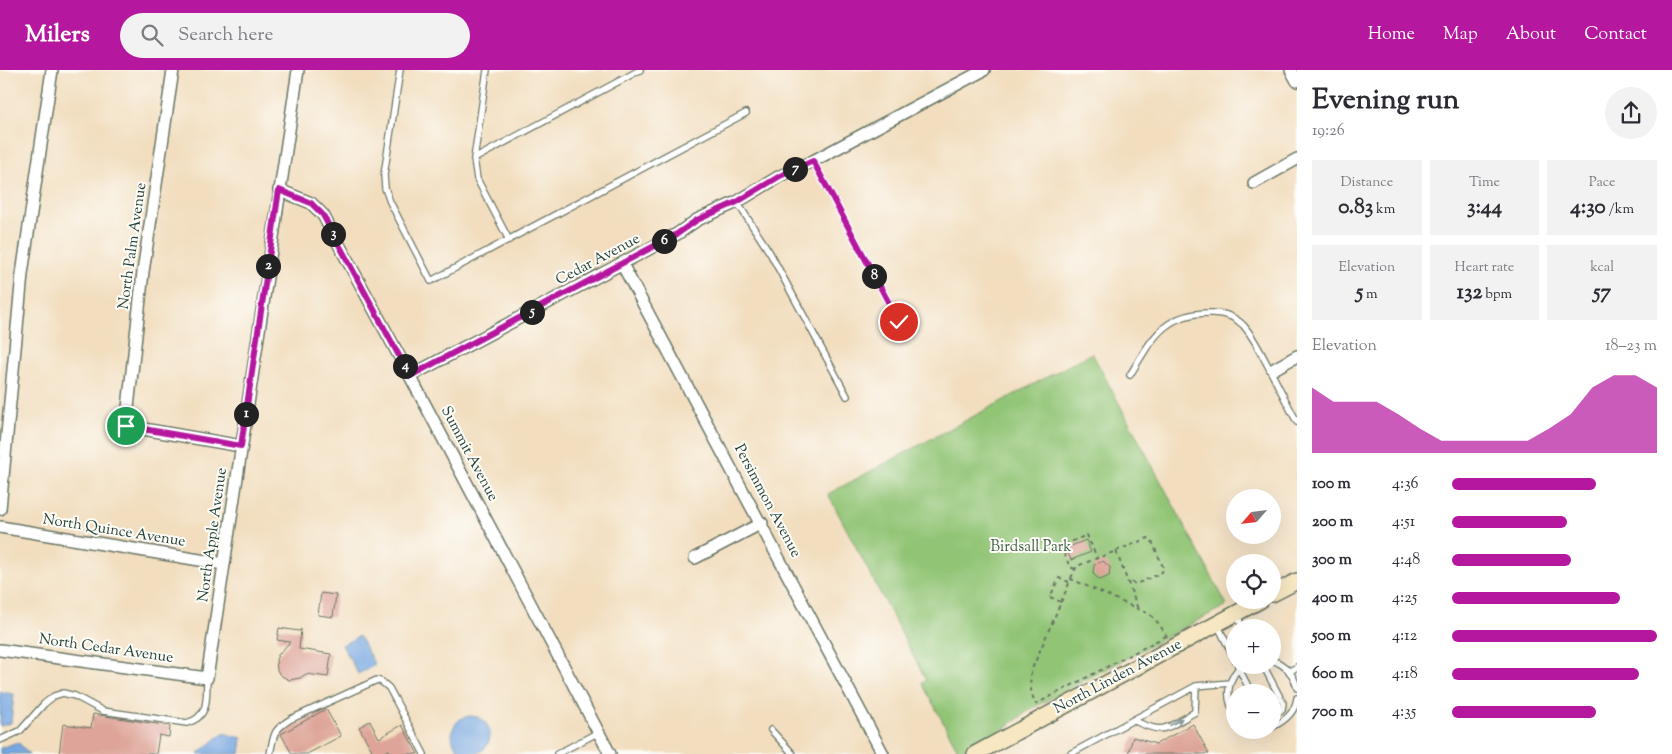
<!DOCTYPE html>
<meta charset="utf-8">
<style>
body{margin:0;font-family:"Sorts Mill Goudy",serif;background:#f2f2f3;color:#2b2b33;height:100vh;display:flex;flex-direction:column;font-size:19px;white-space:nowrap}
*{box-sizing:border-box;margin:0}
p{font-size:16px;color:#7c7c81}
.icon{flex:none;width:28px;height:28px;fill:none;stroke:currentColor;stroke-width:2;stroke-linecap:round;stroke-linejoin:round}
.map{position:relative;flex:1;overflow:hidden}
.details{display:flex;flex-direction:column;background:#fff;width:375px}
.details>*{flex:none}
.needle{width:32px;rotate:242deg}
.tools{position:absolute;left:1226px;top:419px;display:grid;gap:10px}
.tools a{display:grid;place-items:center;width:55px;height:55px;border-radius:50%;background:#fff;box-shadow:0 5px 20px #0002;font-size:25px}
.pin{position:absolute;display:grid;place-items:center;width:42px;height:42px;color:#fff;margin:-21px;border:2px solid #fff;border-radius:50%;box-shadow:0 1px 5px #0007}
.km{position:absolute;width:25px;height:25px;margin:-12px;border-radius:50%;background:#222;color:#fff;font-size:14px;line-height:25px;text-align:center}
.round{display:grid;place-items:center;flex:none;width:52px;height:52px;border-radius:26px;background:#f2f2f3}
.overview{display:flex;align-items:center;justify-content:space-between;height:85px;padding:0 15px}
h1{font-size:28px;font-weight:800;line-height:38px}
.metrics{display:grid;grid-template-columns:repeat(3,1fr);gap:8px;height:85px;padding:5px 15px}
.metrics div{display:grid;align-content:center;border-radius:0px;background:#f2f2f3;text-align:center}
.metrics b{font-size:21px;font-weight:800}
.metrics small{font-size:14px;font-weight:400}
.metrics p{font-size:14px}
.chart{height:140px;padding:10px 15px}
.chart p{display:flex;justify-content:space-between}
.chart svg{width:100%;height:90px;margin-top:5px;fill:#b5179e;opacity:.7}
ul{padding:0 15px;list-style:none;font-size:16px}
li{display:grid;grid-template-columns:80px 60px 1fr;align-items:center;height:38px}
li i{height:12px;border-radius:6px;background:#b5179e}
header{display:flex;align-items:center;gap:30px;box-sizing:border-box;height:70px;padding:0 25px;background:#b5179e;color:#fff}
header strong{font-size:24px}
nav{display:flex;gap:28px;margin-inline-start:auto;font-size:18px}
.search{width:350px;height:45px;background:#f2f2f3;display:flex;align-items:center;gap:12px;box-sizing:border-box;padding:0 18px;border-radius:28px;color:#7c7c81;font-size:19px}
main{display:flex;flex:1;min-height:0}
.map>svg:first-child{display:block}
</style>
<header>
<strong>Milers</strong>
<div class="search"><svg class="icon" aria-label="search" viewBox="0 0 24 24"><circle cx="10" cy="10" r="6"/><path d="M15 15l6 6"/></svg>Search here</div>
<nav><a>Home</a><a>Map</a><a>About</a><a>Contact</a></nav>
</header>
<main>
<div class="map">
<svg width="1297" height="684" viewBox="0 0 1297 684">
<rect width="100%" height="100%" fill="#fdfcf7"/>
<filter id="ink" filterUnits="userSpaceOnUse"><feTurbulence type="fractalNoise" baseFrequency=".02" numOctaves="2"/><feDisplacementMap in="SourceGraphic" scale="10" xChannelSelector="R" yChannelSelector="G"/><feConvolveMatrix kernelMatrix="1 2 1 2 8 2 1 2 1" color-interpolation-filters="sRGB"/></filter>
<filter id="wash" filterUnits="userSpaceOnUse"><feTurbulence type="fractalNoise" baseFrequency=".0096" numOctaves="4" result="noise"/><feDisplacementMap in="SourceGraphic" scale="20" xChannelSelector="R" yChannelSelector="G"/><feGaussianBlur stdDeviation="1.12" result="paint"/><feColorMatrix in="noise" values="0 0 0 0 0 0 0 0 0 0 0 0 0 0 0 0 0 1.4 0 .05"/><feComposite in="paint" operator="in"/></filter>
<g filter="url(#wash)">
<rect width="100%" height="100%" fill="#f2debf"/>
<path fill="#91c475" stroke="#588054" d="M1092 283 1227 535 1029 640C1008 658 983 670 959 682L922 613 926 610 828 424Z"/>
<path fill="#76a6e0" stroke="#4a728a" d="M359 566 375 595 358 604 342 575Z
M0 622 14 624 11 653 0 656Z
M452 665a19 19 0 1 1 38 0a19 19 0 1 1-38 0Z
M223 663 242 668 240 684H198Z
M18 672 29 684H0V678Z"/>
<g id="blocks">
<path fill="#dea499" d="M1086 470 1091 482 1071 490 1066 478Z
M1103 491 1110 497 1109 506 1100 510 1093 504 1094 495Z
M321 523 336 525 333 547 318 545Z
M279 558 299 561 301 559 299 579 331 584 328 607 306 604 300 608 289 610 280 605 277 600 276 590 278 585 290 572 277 570Z
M326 639 341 666 307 684H292L281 664Z
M93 644 170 656 169 667 159 665 156 684H59L63 654 91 658Z
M370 651 379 668 402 655 418 684H392L389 680 382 684H374L359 657Z
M1193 654 1209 684H1128L1133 667 1156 674Z"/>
</g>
</g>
<g filter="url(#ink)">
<use href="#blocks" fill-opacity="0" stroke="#697565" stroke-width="1"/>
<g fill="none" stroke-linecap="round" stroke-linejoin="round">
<g stroke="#697565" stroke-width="8">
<path id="lane" d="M400 0 384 105 385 118 390 132 431 211 746 43
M487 0 474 89 477 109 509 170
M474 89 640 0
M813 91 899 252
M737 132 770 183 847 326
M1130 305C1152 269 1164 242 1212 243 1224 243 1234 246 1243 255 1253 266 1260 281 1267 294 1277 314 1287 333 1297 352
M1236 544 1243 558
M1217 554 1235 590
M1272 590C1286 595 1294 604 1297 618
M1263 595 1283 633 1282 639 1272 647
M1238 597 1251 622
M1290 601 1297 597
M1235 643C1224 627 1228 606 1243 595
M1133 650C1165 666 1166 658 1195 642L1196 616
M1272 657C1285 651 1295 643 1297 628
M771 660 793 684
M0 670 20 661 44 634 54 626 63 623 75 626 103 641 187 653C210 646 206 629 207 608
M270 684C274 664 273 660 291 649L377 610 382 612 389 618 424 684
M557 684 599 662
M1070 684 1196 616 1230 613"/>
</g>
<g stroke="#697565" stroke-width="14">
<path id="street" d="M173 0 143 202 126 356 241 376
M1291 0 1297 11
M1254 113 1297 89
M279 120 311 133 323 145 410 306 610 684
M622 194 883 684
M1274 299 1297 286
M410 306 677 164 697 150 737 132 780 106 813 91 984 0
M0 439 22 204 52 0
M0 457 224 494
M695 488 762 453
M0 580 207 608 298 0"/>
</g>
<g stroke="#697565" stroke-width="18">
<path id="secondary" d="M1272 524 1297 511
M975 684 1261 530"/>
</g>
<path stroke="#697565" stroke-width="2" stroke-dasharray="4 4" stroke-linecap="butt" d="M1116 481 1148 468 1151 469 1164 499 1161 503 1136 514 1127 511
M1075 499 1070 497 1061 476 1087 465 1097 488
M1071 508 1077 496 1116 481 1138 539
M1061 532 1050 527 1059 508 1069 512
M1166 566 1036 634C1030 623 1029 611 1032 599L1071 509 1149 544C1157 550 1162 558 1167 567"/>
<use href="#lane" stroke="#fff" stroke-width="5.5"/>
<use href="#street" stroke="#fff" stroke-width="11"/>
<use href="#secondary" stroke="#f7e8c3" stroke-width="15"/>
</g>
<defs><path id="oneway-solid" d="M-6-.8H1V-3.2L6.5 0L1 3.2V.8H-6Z" transform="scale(1.25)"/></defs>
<use fill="#8f9e9a" href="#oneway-solid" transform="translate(1176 652) rotate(-29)"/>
</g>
<g fill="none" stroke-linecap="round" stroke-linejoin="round" filter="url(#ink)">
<g stroke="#fff" stroke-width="10">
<path id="route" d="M126 356 241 376 279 120 311 133 323 145 410 306 677 164 697 150 737 132 780 106 813 91 899 252"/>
</g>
<use href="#route" stroke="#b5179e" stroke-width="6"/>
</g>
<g text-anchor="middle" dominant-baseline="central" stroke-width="4" stroke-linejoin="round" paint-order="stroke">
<g font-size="15" fill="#1f3d34" stroke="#fdfcf7">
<text transform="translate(133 176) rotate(-82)">North Palm Avenue</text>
<text transform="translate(598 190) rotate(-28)">Cedar Avenue</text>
<text transform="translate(469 384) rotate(62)">Summit Avenue</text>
<text transform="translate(767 431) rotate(62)">Persimmon Avenue</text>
<text transform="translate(114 461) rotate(9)">North Quince Avenue</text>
<text transform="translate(213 465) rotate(-82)">North Apple Avenue</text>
<text transform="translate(106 579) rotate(8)">North Cedar Avenue</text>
<text transform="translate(1118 607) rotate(-28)">North Linden Avenue</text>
</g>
<g font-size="15" fill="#3c5f44" stroke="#fdfcf7">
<text x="1031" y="477">Birdsall Park</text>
</g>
</g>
</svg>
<div class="tools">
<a><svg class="needle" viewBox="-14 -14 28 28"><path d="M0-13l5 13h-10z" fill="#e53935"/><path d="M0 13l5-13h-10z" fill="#7c7c81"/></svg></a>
<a><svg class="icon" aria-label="locate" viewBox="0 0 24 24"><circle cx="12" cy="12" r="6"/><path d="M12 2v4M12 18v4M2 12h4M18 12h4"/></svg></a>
<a>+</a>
<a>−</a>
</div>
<div class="pin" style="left:126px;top:356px;background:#1e9e55"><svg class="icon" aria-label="arrive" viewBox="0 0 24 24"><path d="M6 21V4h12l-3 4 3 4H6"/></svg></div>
<div class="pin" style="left:899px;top:252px;background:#d93025"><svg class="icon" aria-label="check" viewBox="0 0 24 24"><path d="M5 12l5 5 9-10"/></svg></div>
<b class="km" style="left:246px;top:344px">1</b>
<b class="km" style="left:268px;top:196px">2</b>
<b class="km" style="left:333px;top:164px">3</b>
<b class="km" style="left:405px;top:296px">4</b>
<b class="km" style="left:532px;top:242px">5</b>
<b class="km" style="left:664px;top:171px">6</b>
<b class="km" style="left:795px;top:99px">7</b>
<b class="km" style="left:874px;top:206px">8</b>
</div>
<section class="details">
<div class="overview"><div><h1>Evening run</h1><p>19:26</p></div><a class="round"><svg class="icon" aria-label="share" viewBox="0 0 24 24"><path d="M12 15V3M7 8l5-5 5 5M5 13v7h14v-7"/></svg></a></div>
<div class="metrics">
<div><p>Distance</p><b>0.83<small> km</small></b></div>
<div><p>Time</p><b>3:44</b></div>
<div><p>Pace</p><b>4:30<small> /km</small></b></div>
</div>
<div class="metrics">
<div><p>Elevation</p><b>5<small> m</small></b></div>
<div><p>Heart rate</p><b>132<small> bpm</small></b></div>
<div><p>kcal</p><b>57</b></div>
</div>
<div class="chart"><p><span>Elevation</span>18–23 m</p>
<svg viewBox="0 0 160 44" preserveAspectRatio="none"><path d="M0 44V12L10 19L20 19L30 19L40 25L50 32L60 38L70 38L80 38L90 38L100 38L110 32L120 25L130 12L140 6L150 6L160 12V44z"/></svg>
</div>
<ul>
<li><b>100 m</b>4:36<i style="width:70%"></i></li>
<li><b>200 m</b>4:51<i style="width:56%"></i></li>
<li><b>300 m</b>4:48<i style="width:58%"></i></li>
<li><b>400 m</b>4:25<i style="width:82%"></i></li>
<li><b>500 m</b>4:12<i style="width:100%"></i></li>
<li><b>600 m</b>4:18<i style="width:91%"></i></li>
<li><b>700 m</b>4:35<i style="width:70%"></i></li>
</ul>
</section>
</main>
